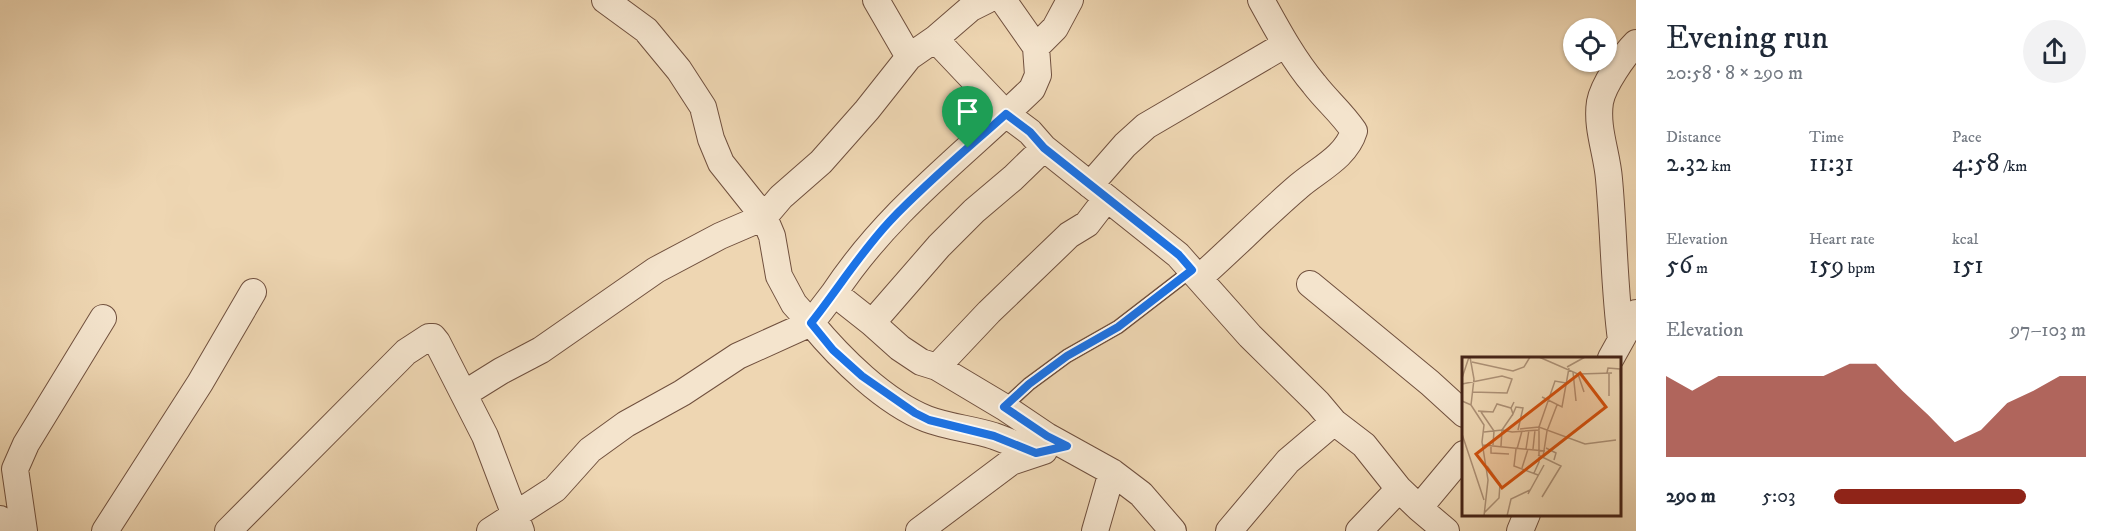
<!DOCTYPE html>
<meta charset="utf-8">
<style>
body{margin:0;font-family:"IM FELL DW Pica",serif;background:#f2f2f3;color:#1f2937;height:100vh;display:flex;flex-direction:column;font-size:22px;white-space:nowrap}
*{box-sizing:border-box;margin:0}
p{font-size:20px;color:#747a83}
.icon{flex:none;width:33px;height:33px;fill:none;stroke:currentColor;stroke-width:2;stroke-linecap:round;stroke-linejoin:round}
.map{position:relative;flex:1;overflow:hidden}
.panel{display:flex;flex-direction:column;background:#fff;width:480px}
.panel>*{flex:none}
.tools{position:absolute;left:1563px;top:18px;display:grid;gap:12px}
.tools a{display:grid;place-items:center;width:54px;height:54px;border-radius:50%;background:#fff;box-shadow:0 2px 4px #0004;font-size:30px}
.pin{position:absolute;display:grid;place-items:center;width:51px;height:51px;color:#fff;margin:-62px -26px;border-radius:50% 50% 50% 0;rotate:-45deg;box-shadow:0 0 6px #0007}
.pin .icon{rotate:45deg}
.round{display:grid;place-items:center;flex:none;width:63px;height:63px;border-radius:32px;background:#f2f2f3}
.head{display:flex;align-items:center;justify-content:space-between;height:102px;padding:0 30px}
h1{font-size:33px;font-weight:600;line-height:45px}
.metrics{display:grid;grid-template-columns:repeat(3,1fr);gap:9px;height:102px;padding:6px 30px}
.metrics div{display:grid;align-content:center}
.metrics b{font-size:26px;font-weight:600}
.metrics small{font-size:16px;font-weight:400}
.metrics p{font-size:16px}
.chart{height:168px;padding:12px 30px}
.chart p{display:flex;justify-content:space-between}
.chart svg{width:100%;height:108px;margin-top:6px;fill:#8f2418;opacity:.7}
ul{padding:0 30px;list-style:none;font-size:20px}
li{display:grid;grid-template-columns:96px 72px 1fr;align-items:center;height:45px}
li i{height:15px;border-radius:8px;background:#8f2418}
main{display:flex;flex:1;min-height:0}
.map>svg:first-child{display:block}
</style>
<main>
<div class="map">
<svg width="1636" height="531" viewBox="0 0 1636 531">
<rect width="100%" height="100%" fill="#eed6b2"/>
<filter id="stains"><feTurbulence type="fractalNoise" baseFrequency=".00333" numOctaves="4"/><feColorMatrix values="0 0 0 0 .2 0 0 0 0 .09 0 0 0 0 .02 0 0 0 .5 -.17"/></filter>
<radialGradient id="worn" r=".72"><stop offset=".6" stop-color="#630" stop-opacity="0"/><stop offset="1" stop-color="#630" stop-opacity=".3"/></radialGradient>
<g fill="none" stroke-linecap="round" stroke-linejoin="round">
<g stroke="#70503e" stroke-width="15">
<path id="lane" d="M1004 407 1029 384 1067 356 1118 327 1192 270"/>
</g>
<g stroke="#70503e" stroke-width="28">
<path id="street" d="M605 0 646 30 679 70 703 107 711 139 721 163 764 217 772 236 779 276 794 304 811 323 834 293 872 323 900 348 921 362 937 367 1004 407 1047 436 1112 472 1141 494 1173 531
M876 0 909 57
M1003 0 1036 47
M935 39 1006 114 1030 132 1044 148 1178 255 1250 336 1318 403 1334 422 1364 445 1399 489 1419 508 1446 531
M1090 185 1125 145 1146 126 1286 44
M1199 278C1233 248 1265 215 1299 186 1319 169 1346 157 1354 131 1341 112 1327 101 1314 84 1293 59 1277 29 1261 0
M1310 284 1430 383 1464 414
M834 293C888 211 963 156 1032 89L1038 75 1036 47 1055 28 1070 0
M872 323 939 246 974 211 1013 178 1044 148
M1621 340C1614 287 1614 233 1609 179 1607 153 1596 128 1600 102 1603 85 1624 55 1636 43
M1611 358 1636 313
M937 367 989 312 1069 235 1087 224 1107 198
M464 394 501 371 541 350 656 270 720 236 764 217 781 197 821 162 867 110 909 57 935 39 971 8 987 0
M1419 508 1464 454
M0 519 18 531
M24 531 15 469 26 444 103 318
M105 531 200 383 253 292
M228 531 406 352 429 337H433L437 342 485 436 521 531
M490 531 555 489 590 450 626 424 682 393 738 356 811 323C840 358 884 402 927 419 948 427 972 429 994 436 1008 441 1022 447 1036 453
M919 531 1011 462 1044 451
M1095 531 1112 472
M1229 531 1288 461 1334 422
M1359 531 1399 489
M1520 531 1527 514"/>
</g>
<use href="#lane" stroke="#f4e4cd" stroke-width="12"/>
<use href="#street" stroke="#f4e4cd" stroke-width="26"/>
</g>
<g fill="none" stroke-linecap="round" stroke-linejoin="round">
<g stroke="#fff" stroke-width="12">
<path id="route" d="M1006 114 1030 132 1044 148 1179 255 1192 270 1118 327 1067 356 1029 384 1004 407 1047 436 1067 446 1036 453 994 436 929 420 915 413 862 376 833 350 811 323C838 289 860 253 890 221 926 183 967 149 1006 114Z"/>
</g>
<use href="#route" stroke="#1a73e8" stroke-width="8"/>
</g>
<g transform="translate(1462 357)">
<rect width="159" height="159" fill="#eed6b2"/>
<path fill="none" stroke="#ab8f74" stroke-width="1.5" d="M77 0 116 17 122 35M10 5 51 14 62 10 68 0M105 10 123 0M111 15 114 44M145 16 146 11 158 12 159 40M117 17 150 16M0 21 7 0M0 27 40 19 50 22 45 36 10 35M147 39V16M80 40 100 50 107 11M0 44 9 48 12 22 8 0M9 48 22 68 20 85 26 123 22 159M49 51 51 57 54 50 61 51 56 73M16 54 31 55 35 47 49 51 52 45M19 55 32 74 31 88M58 72 77 70 93 24 104 26M22 75 40 73 51 57M0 77 22 143M21 88 83 94M29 88V96L47 97M39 89 40 73 50 75 77 73V70L123 87 154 83M84 91 94 96 92 103M54 92 52 109 76 118M55 92 60 74M64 92 67 73M71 92 73 73M76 98 99 109 80 140M81 100 85 74 95 48M60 111 66 92M72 116 77 105V73M66 137 82 108M22 156 37 141 38 127 25 109M45 159 49 142 68 133"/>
<path fill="#d0510e" fill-opacity="0.15" stroke="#d0510e" stroke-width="3" d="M118 16 144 50 40 131 14 97Z"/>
<rect width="159" height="159" fill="none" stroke="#462417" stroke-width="3"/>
</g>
<rect width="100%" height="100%" filter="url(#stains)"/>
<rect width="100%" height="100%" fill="url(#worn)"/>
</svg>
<div class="tools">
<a><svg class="icon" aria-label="locate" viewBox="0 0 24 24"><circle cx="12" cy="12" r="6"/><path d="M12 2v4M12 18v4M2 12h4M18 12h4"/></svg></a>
</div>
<div class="pin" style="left:968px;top:148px;background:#1e9e55"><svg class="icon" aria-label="arrive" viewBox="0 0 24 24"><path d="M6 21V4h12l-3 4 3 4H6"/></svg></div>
</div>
<section class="panel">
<div class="head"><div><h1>Evening run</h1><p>20:58 · 8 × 290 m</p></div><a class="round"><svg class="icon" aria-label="share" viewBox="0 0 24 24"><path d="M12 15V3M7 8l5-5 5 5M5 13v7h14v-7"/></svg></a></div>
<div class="metrics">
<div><p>Distance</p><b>2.32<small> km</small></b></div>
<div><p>Time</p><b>11:31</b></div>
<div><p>Pace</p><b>4:58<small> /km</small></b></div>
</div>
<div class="metrics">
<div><p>Elevation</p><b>56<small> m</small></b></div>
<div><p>Heart rate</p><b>159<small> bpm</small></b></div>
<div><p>kcal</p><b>151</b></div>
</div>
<div class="chart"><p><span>Elevation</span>97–103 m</p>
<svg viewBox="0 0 160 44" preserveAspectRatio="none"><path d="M0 44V11L10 17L20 11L30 11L40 11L50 11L60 11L70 6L80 6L90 17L100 27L110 38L120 33L130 22L140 17L150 11L160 11V44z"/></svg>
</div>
<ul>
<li><b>290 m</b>5:03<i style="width:76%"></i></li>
</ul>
</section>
</main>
